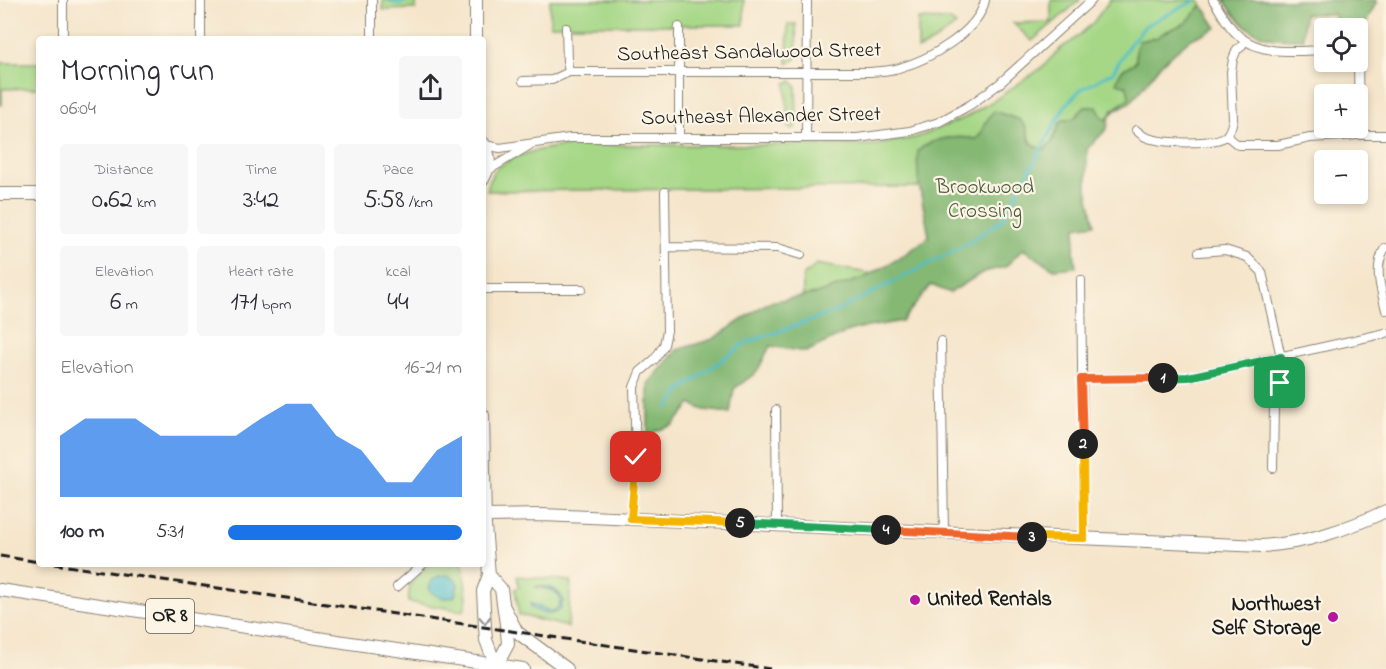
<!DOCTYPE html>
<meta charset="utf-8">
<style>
body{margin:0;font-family:"Indie Flower",sans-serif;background:#f7f7f7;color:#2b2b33;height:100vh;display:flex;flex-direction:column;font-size:22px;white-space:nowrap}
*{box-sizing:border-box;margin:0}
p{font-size:20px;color:#7c7c81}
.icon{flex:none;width:33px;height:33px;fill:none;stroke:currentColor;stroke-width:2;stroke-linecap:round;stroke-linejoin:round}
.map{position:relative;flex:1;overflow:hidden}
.drawer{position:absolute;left:36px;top:36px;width:450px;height:531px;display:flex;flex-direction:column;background:#fff;border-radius:6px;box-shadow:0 3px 9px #0003}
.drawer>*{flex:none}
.tools{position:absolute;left:1314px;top:18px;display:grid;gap:12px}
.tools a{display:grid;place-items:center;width:54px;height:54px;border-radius:6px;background:#fff;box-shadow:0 3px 9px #0003;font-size:30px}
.pin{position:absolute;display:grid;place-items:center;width:51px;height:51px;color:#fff;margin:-26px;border-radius:12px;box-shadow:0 3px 9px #0006}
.km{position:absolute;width:30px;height:30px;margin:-15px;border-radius:50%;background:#222;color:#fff;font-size:16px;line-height:30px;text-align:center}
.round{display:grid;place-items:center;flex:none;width:63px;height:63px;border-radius:6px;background:#f7f7f7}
.head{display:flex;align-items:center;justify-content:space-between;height:102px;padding:0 24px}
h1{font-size:33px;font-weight:600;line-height:45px}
.metrics{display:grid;grid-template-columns:repeat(3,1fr);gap:9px;height:102px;padding:6px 24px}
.metrics div{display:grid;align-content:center;border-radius:6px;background:#f7f7f7;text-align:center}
.metrics b{font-size:26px;font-weight:600}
.metrics small{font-size:16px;font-weight:400}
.metrics p{font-size:16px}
.chart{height:168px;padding:12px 24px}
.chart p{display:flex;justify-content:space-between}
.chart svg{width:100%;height:108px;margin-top:6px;fill:#1a73e8;opacity:.7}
ul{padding:0 24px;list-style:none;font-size:20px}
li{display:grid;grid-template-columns:96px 72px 1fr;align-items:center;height:45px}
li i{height:15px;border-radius:8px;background:#1a73e8}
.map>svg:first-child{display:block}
</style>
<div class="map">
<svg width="1386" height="669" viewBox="0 0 1386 669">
<rect width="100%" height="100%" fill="#fcf5e5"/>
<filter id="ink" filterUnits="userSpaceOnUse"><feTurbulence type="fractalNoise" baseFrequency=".0167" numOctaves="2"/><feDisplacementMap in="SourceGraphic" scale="12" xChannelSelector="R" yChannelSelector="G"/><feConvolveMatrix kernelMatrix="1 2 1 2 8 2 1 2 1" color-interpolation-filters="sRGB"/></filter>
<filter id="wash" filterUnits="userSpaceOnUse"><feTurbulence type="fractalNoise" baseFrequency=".008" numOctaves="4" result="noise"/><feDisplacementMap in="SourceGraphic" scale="24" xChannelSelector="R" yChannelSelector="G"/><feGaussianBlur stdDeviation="1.35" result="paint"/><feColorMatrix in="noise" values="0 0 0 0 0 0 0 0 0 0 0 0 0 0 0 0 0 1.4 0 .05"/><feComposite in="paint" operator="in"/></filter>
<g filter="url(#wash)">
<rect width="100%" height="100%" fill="#f5e5cb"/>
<path fill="#a5d786" stroke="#607a51" stroke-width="1.5" d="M383 0H416V9L383 10Z
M550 0H744V25H550Z
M1051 0H1080L1032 41 1013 23 1051 22Z
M1110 0H1199L1202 5 1186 23 1165 32 1156 38 1146 39 1136 48V62L1122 70 1129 92V98L1113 110 1106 121 1102 117 1097 107H1085L1074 118 1061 121 1052 142 1045 149C1032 149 1029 138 1026 127L985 122 981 135 976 139C956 136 934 137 918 151L920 187 487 191C489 183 490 175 496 169 516 152 547 148 572 145H876L918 137 964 118 993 101 1040 69 1062 47 1071 42 1092 24Z
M918 19 949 20 956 25 936 40 918 50Z
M788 24H796L797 55 795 60 787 63Z
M0 63H39V88L2 89V105L0 104Z
M792 81 796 86 797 122 795 128 792 129 787 127 790 125V116L787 115 786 83Z
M816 264 880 275 803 311V275L810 271Z
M429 564H463L467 598 464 611 408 602 410 584Z
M517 576 571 581 568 627 519 615 515 589 519 587Z"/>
<path fill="#84b873" stroke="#506a48" stroke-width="1.5" d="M1224 0H1376V3L1362 31H1358V28H1335V14H1304L1303 39C1262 39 1247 36 1224 0Z
M1202 5 1217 28 1189 40 1162 63 1132 101 1114 111 1109 118 1107 129 1087 149V189L1095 224 1076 227 1074 250 1076 267 1054 269 1023 249 1005 267 983 272 950 293 931 285 902 321 851 330 806 352 770 346 757 372 734 389 730 413 704 410 691 404 673 425 656 431 648 437V384L677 350 713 339 769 302 816 294 864 278 898 259 929 237C925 209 915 180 918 151 934 137 956 136 976 139 985 131 983 122 994 111L1020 120 1026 127 1030 142 1041 150 1045 149 1052 142 1061 121 1074 118 1085 107H1097L1102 117 1106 120 1113 110 1129 98 1127 86 1117 83C1117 71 1127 67 1136 62V48L1139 41 1156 38 1165 32 1186 23Z"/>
<path fill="#50bec9" stroke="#366d72" stroke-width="1.5" d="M448 575 456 580 458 584 455 596C445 600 436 598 429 589L431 581 439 576Z
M537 586C549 587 559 588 563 600L560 610C550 617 541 614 532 608L530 603 551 612C559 610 562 602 558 594L551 590 536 587Z"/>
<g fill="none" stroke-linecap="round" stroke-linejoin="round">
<path stroke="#50bec9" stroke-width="3" d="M390 2 401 4 407 0
M668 408 682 389 745 343 835 312 963 246 1002 220 1065 106 1080 90 1113 72 1129 45 1146 25 1196 0"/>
</g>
</g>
<g filter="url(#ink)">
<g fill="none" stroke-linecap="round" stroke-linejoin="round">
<g stroke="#888074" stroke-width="10">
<path id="street" d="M63 0V39
M201 0V39
M372 0V39
M1213 0C1221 11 1227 26 1238 35 1261 56 1295 51 1324 50
M679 27V139
M566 28 567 61 569 72
M1358 58 1359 135H1386
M523 81 552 80 569 72H871C880 71 890 71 899 68 928 60 979 32 985 0
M1136 130C1140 134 1145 138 1152 139 1166 143 1214 145 1226 136 1230 132 1232 125 1233 119L1231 72 1233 59 1237 49 1240 48 1245 41
M1227 136 1238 145H1278L1310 138 1359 135
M806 138 807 0
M485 145 500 148 570 138H857L910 131 939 122 970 105 999 84 1092 0
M487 171 530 145
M667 247 778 248 801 255
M1385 248C1373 268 1381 289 1386 310
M1199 252 1225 250 1247 257 1262 272 1281 357 1280 383 1274 406 1273 468
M1081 280 1084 538
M483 289H582
M941 341 944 533
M1081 379 1188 377 1386 333
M776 410 777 525
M631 519 636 457 634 387 640 372 655 359 664 345 667 331 665 192
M397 587 423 564"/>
</g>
<g stroke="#888074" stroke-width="14">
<path id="secondary" d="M476 0V39
M483 143C491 155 490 167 483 179
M0 194H39
M483 415 485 525 489 575 483 591 485 627 486 640 497 669
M486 516 542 515 1262 546C1307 543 1345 530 1386 511
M489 575 501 589 507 631 508 644 497 665"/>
</g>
<g stroke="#888074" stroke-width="14">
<path id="primary" d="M0 590 523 669
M505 609 517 632 567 669"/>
</g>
<use href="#street" stroke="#fff" stroke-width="8"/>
<use href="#secondary" stroke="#fff" stroke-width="12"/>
<use href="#primary" stroke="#fff" stroke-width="12"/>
<path stroke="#1c1c1c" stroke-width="3" stroke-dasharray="9 4.5" stroke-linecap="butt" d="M0 556 39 562
M54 564 770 669"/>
</g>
<defs><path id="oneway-chevron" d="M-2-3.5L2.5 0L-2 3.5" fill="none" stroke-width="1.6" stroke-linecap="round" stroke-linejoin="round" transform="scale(1.5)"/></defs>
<use stroke="#999" href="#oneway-chevron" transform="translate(485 620) rotate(87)"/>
</g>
<g fill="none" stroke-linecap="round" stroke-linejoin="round" filter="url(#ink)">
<g stroke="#fff" stroke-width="12">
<path id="split-1" d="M1163 378 1188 377 1281 357 1280 383"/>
</g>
<g stroke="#fff" stroke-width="12">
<path id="split-2" d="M1083 444 1081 379 1163 378"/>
</g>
<g stroke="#fff" stroke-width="12">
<path id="split-3" d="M1032 537 1084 538 1083 444"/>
</g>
<g stroke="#fff" stroke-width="12">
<path id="split-4" d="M886 530 1032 537"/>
</g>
<g stroke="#fff" stroke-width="12">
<path id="split-5" d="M740 523 886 530"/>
</g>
<g stroke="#fff" stroke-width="12">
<path id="split-6" d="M636 457 631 519 740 523"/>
</g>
<use href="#split-1" stroke="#22a559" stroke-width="8"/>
<use href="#split-2" stroke="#f0652b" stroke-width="8"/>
<use href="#split-3" stroke="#f5b400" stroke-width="8"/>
<use href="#split-4" stroke="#f0652b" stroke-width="8"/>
<use href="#split-5" stroke="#22a559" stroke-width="8"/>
<use href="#split-6" stroke="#f5b400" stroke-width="8"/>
</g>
<g fill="#b5179e" stroke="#fcf5e5" stroke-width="2">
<circle cx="915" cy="600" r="6"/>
<circle cx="1333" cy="617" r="6"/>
</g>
<g text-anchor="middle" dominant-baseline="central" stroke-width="4.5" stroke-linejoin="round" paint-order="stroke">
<rect fill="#fcf5e5" stroke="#5f5d58" stroke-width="1.5" x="146" y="599" width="48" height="34" rx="4.5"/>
<g font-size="20" font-weight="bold" fill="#1c1c1c">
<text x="170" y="616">OR 8</text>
</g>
<g font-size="21" fill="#1c1c1c" stroke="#fcf5e5">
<text transform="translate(749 53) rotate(-1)">Southeast Sandalwood Street</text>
<text transform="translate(761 117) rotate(-1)">Southeast Alexander Street</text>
</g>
<g font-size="21" fill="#4c5d41" stroke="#fcf5e5">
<text x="985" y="188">Brookwood<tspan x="985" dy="24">Crossing</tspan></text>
</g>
<g font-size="21" font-weight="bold" fill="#1c1c1c" stroke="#fcf5e5" text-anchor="start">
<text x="927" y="600">United Rentals</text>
<text x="1321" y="605" text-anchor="end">Northwest<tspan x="1321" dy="24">Self Storage</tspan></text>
</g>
</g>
</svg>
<div class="tools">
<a><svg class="icon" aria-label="locate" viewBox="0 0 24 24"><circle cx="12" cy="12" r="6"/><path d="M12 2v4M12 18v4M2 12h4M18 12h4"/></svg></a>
<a>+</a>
<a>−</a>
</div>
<div class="pin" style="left:1280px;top:383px;background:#1e9e55"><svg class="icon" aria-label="arrive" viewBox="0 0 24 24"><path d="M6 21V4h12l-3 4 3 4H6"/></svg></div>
<div class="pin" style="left:636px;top:457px;background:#d93025"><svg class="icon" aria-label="check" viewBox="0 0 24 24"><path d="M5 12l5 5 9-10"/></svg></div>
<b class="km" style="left:1163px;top:378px">1</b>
<b class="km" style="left:1083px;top:444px">2</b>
<b class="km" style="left:1032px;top:537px">3</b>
<b class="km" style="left:886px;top:530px">4</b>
<b class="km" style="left:740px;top:523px">5</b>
<section class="drawer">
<div class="head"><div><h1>Morning run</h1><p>06:04</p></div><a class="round"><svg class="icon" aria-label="share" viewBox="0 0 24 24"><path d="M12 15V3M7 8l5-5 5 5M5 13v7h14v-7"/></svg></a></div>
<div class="metrics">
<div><p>Distance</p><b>0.62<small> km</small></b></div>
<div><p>Time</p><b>3:42</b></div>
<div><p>Pace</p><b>5:58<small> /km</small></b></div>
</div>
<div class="metrics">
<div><p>Elevation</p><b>6<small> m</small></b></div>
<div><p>Heart rate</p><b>171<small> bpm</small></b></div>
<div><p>kcal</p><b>44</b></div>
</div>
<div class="chart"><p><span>Elevation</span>16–21 m</p>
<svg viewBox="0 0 160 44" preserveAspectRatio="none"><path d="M0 44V19L10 12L20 12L30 12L40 19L50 19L60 19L70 19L80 12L90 6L100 6L110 19L120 25L130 38L140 38L150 25L160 19V44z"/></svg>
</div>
<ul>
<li><b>100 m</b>5:31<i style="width:100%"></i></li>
</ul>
</section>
</div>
